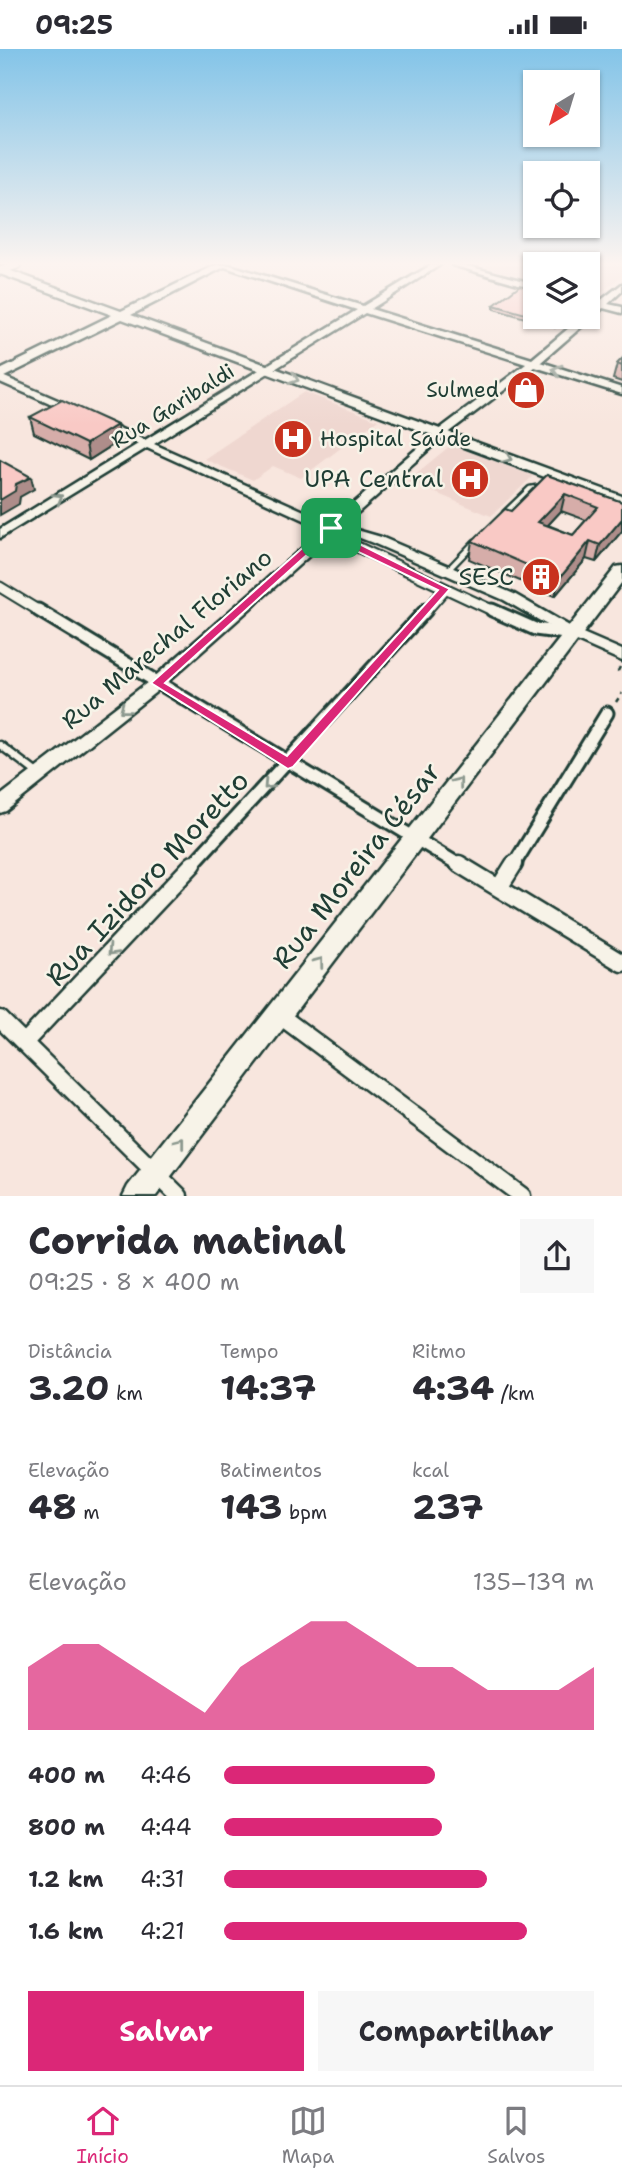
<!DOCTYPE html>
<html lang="pt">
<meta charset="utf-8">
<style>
body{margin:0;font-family:"Shantell Sans",sans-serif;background:#f7f7f7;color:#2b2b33;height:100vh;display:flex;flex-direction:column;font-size:26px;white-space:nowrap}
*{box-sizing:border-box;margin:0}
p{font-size:23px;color:#7c7c81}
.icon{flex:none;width:38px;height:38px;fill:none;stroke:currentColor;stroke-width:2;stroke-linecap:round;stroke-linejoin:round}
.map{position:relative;height:1147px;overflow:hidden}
.drawer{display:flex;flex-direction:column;background:#fff;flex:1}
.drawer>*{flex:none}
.needle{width:46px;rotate:218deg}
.controls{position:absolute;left:523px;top:21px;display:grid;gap:14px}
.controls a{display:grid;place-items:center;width:77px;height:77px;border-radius:0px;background:#fff;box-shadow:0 2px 5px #0004;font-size:35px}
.pin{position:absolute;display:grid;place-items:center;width:60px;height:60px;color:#fff;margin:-30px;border-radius:14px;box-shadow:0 4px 10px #0006}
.round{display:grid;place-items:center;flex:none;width:74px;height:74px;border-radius:0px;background:#f7f7f7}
.headline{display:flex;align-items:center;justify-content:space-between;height:119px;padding:0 28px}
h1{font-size:38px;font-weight:700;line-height:52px}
.figures{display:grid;grid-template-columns:repeat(3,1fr);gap:10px;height:119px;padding:7px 28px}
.figures div{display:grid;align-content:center}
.figures b{font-size:35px;font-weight:700}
.figures small{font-size:19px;font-weight:400}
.figures p{font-size:19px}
.chart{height:196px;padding:14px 28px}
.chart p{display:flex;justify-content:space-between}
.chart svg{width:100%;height:126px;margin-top:7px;fill:#db2777;opacity:.7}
.cta{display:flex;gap:14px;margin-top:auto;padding:14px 28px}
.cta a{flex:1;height:80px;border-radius:0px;background:#db2777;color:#fff;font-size:28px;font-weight:700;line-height:80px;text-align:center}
.cta a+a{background:#f7f7f7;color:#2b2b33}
ul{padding:0 28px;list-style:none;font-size:23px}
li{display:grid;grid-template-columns:112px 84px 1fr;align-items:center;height:52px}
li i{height:18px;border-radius:9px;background:#db2777}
.status{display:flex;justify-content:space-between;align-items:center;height:49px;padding:0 35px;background:#fff;direction:ltr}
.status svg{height:19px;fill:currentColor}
.tabs{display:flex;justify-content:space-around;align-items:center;height:98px;border-top:2px solid #e1e1e2;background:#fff;font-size:19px;color:#7c7c81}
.tabs a{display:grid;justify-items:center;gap:4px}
.tabs .on{color:#db2777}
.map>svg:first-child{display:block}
</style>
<div class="status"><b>09:25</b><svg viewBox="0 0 49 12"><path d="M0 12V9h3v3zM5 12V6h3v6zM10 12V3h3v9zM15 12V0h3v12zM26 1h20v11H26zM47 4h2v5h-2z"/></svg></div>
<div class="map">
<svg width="622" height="1147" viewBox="0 0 622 1147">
<rect width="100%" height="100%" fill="#f8e6de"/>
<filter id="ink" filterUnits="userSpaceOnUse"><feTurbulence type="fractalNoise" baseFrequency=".0143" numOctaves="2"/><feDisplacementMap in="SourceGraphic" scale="14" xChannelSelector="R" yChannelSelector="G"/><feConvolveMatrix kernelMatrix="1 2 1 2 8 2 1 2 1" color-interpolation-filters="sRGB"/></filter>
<g filter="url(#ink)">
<path fill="#efd7d0" d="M488 216H535V231L485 218Z
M588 216H622V227L596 248 588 245Z
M304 343 378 371 301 429 273 417 253 431 204 410Z
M451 396 533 427 491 467 407 432Z"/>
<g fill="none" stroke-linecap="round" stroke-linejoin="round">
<g stroke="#1f3d34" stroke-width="9">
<path id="service-far1" d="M505 464 530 440 541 438
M448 521 475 493"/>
</g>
<g stroke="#1f3d34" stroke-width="11">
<path id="service" d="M0 696 37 724"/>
</g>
<g stroke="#1f3d34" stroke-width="10">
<path id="minor-far3" d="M0 222 17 216"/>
</g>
<g stroke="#1f3d34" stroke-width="13">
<path id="minor-far2" d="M331 479 353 496 496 563
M0 538 41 563
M425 563 445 540"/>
</g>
<g stroke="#1f3d34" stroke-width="17">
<path id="minor-far1" d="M38 561 461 817
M492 561 535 580 573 585
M191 817 426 561
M513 817 607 664"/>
</g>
<g stroke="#1f3d34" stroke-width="21">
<path id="minor" d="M459 815 622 914
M499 839 514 815
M279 966 522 1147
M0 970 179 1147
M24 994 193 815"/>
</g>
<g stroke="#1f3d34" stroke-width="5">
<path id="tertiary" d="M219 216H230L363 257 431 216H440L371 260 532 310 582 268H588V262L595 257 588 255V249L600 252 622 235V242L608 255 622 258V264L603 259 541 313 622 339V345L535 318 445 386 343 477 381 488 514 545 578 582 622 601V612L568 588 504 551 373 494 350 485 336 483 162 638 6 762 0 764V747L152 630 324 480 147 399 0 489V480L138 395 96 376V372H104L145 391 357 261ZM365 264 526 315 437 382 331 474 154 395Z
M452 216H464L536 235V240Z
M0 326 76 359 77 361 72 364 68 363 0 333Z"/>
</g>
<g stroke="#1f3d34" stroke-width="5">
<path id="primary" d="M216 216H228L131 266 622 447V457L122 270 0 330V321L112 266 0 225V218L121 262Z
M622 517V533L156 1147H123L128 1137 616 518Z"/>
</g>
<path stroke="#1f3d34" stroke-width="2.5" stroke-dasharray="4.5 4.5" stroke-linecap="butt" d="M620 618 618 622 622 624
M616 653 622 644"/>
<use href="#service-far1" stroke="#f7f3e8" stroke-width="4.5"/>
<use href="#service" stroke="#f7f3e8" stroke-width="6"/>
<use href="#minor-far3" stroke="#f7f3e8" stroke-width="7"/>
<use href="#minor-far2" stroke="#f7f3e8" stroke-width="9"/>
<use href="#minor-far1" stroke="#f7f3e8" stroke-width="11"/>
<use href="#minor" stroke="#f7f3e8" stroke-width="16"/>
<use href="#tertiary" fill="#f7f3e8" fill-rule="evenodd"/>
<use href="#primary" fill="#f7f3e8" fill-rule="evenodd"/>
</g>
<path fill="#d6ada9" stroke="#1f3d34" stroke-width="2" fill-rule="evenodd" d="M494 256 569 268 556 278 494 260Z
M622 310V333L613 330 617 315Z
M30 368 119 392 89 411 34 384Z
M547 426 622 453V482L596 513 586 510 555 547 469 510 472 492 511 462ZM561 462 586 471 573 486 548 476Z"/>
<path fill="#ae8d8a" stroke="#1f3d34" stroke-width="2" d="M565 268H569L556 278 557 274Z
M117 376 119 392 89 411 86 395Z
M31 428 34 440 20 448 19 455 0 466V451L16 435Z
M565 445 561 462 535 490 538 473Z
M622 470V482L596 513 600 496Z
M590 492 586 510 555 547 559 530Z"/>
<path fill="#f9c9c5" stroke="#1f3d34" stroke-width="2" fill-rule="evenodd" d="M520 236 536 241V268H565L557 274 494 256Z
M622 310V317L617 315Z
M62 351 117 376 86 395 30 368Z
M0 411 31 428 16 435 15 442 0 451Z
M547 426 622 453V470L600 496 590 492 559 530 472 492 505 460 511 462ZM565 445 598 458 573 486 538 473Z"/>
<defs><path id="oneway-chevron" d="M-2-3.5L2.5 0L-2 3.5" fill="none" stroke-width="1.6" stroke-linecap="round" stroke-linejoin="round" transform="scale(1.75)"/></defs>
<g stroke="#8b988e">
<use href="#oneway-chevron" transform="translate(557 321) rotate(-163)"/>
<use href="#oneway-chevron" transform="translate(294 330) rotate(20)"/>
<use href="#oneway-chevron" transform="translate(507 409) rotate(21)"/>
<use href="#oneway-chevron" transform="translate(58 449) rotate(-31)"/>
<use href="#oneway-chevron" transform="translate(124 660) rotate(142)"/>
<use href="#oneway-chevron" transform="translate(458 733) rotate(-52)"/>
<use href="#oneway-chevron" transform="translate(268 736) rotate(133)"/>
<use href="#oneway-chevron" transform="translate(112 902) rotate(133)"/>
<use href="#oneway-chevron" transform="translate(319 913) rotate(-53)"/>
<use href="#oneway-chevron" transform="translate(180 1093) rotate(-52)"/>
</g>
</g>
<linearGradient id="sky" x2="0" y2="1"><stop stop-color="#83c4e8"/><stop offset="0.57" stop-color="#fcf4f0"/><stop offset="1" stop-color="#fcf4f0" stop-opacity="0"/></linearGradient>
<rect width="622" height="376" fill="url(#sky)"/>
<path fill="#db2777" stroke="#fff" stroke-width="2" fill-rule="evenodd" d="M327 477H335L357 494 450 540 293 718 288 720 151 634ZM331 484 350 499 438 541 287 707 165 634Z"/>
<defs>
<g id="shop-disc" transform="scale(2.0125)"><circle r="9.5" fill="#c8321e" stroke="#f7f3e8"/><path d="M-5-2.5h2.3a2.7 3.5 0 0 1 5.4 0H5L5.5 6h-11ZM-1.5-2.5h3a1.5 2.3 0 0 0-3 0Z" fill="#fff"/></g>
<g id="hospital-disc" transform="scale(2.0125)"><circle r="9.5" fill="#c8321e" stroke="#f7f3e8"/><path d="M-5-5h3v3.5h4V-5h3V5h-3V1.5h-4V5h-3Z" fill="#fff"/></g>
<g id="building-disc" transform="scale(2.0125)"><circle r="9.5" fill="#c8321e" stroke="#f7f3e8"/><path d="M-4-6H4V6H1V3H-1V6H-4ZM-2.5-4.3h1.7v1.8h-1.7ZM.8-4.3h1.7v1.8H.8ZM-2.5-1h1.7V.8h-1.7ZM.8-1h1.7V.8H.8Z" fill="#fff"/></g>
</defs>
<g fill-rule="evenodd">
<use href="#shop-disc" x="526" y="341"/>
<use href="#hospital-disc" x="293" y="390"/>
<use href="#hospital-disc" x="470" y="430"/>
<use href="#building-disc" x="541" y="528"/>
</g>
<g text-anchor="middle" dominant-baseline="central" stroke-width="5" stroke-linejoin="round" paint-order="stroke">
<g font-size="21" fill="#1f3d34" stroke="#f7f3e8" text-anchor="end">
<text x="499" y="341">Sulmed</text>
<text x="320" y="390" text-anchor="start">Hospital Saúde</text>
</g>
<g font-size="21" fill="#1f3d34" stroke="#f7f3e8">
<text transform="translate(173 357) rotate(-32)">Rua Garibaldi</text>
</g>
<g font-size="24" fill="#1f3d34" stroke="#f7f3e8" text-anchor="end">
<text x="443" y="430">UPA Central</text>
<text x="514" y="528">SESC</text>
</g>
<g font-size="24" fill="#1f3d34" stroke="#f7f3e8">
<text transform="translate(167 590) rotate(-40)">Rua Marechal Floriano</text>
</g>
<g font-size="28" fill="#1f3d34" stroke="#f7f3e8">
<text transform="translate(356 816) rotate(-52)">Rua Moreira César</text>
<text transform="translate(147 829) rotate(-47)">Rua Izidoro Moretto</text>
</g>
</g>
</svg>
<div class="controls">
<a><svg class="needle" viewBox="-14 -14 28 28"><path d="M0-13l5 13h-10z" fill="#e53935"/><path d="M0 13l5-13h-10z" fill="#7c7c81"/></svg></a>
<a><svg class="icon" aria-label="locate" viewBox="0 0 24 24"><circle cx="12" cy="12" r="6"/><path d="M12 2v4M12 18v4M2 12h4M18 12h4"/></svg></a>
<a><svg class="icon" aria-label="layers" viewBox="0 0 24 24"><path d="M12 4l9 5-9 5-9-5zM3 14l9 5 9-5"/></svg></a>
</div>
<div class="pin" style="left:331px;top:479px;background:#1e9e55"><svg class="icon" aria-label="arrive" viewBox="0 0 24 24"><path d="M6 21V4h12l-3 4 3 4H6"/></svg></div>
</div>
<section class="drawer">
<div class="headline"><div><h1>Corrida matinal</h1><p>09:25 · 8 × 400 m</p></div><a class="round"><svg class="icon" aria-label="share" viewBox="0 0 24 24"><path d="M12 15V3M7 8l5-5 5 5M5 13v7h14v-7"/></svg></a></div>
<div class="figures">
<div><p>Distância</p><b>3.20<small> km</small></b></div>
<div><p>Tempo</p><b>14:37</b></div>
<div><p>Ritmo</p><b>4:34<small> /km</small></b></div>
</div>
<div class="figures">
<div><p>Elevação</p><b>48<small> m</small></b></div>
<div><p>Batimentos</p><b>143<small> bpm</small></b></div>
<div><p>kcal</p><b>237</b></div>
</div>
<div class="chart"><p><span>Elevação</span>135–139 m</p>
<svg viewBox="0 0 160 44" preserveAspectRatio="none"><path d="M0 44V22L10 14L20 14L30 22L40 30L50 38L60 22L70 14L80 6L90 6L100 14L110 22L120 22L130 30L140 30L150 30L160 22V44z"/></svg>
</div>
<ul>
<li><b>400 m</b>4:46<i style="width:57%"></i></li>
<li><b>800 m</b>4:44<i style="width:59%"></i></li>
<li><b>1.2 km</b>4:31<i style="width:71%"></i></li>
<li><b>1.6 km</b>4:21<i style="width:82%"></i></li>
</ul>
<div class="cta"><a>Salvar</a><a>Compartilhar</a></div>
</section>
<nav class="tabs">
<a class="on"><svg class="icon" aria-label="home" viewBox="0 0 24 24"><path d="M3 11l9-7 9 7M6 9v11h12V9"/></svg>Início</a>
<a><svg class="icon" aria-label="map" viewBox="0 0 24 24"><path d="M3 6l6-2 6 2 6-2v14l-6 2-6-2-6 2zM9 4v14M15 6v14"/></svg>Mapa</a>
<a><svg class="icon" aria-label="saved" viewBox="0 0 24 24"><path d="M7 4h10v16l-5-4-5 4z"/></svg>Salvos</a>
</nav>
